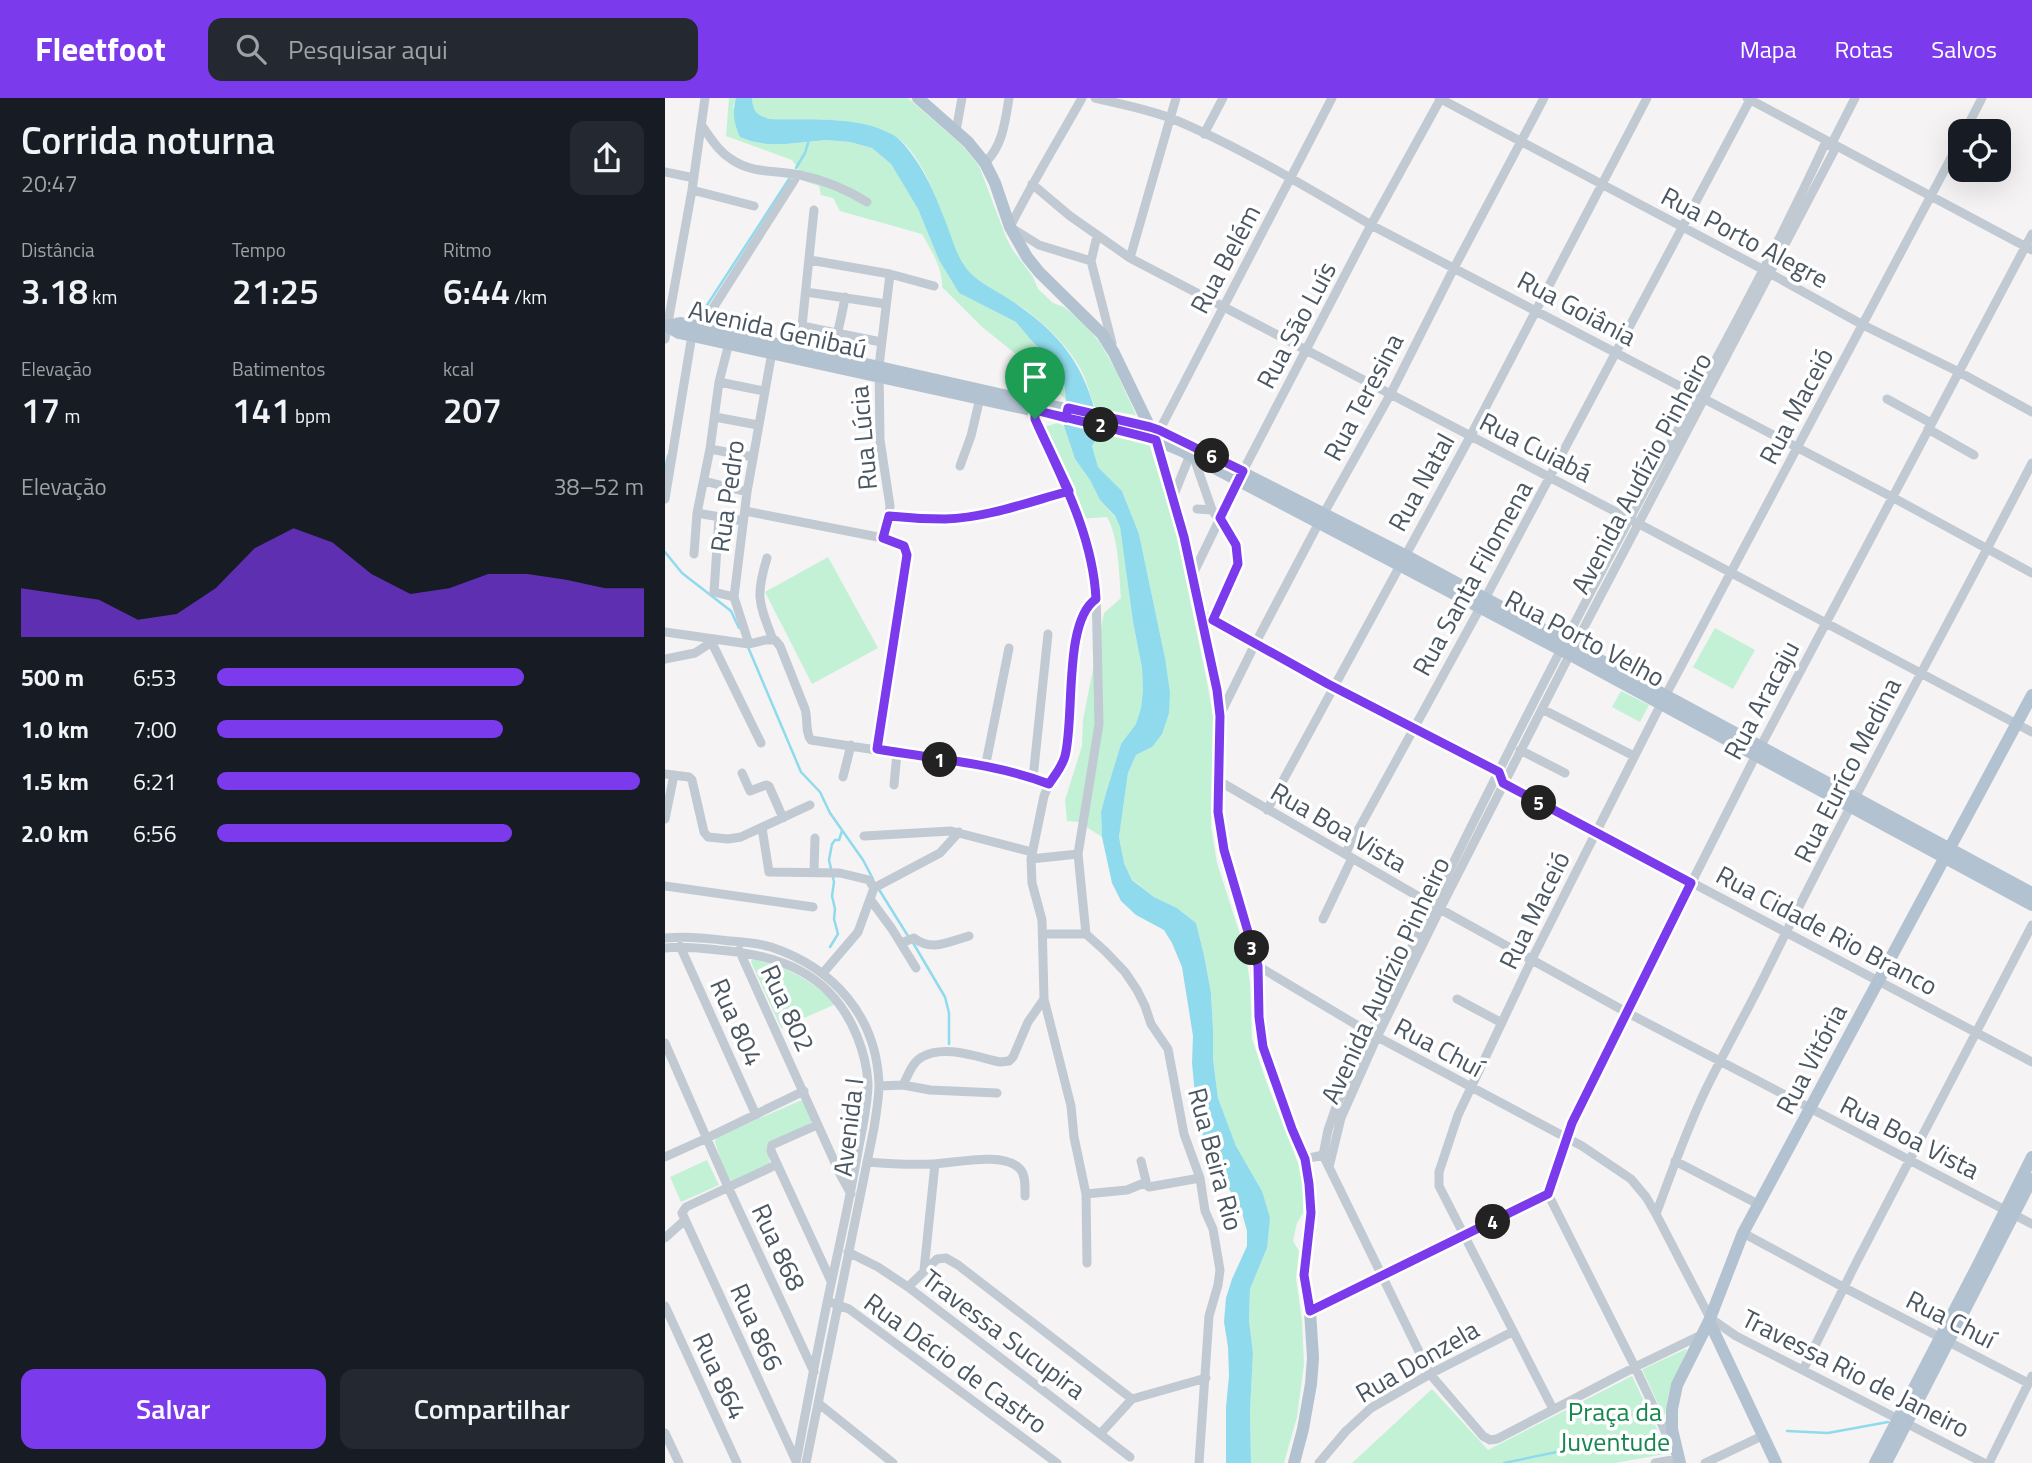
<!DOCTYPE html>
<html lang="pt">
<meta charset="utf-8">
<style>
body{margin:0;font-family:"Titillium Web",sans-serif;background:#242831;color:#f1f3f6;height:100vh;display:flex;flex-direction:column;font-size:26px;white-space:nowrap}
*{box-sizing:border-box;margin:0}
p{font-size:23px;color:#9ea1a6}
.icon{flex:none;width:38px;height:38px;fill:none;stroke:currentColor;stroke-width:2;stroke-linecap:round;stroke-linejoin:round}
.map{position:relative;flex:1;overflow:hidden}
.drawer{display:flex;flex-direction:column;background:#171b24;width:665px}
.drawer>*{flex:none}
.buttons{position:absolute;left:1283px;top:21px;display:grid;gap:14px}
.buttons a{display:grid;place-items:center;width:63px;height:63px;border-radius:14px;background:#171b24;box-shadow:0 7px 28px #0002;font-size:35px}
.pin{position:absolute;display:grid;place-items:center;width:60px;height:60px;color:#fff;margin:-72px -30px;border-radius:50% 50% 50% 0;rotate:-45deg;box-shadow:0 0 7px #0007}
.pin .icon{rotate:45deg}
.km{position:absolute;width:35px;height:35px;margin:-18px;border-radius:50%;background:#222;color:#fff;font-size:19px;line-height:35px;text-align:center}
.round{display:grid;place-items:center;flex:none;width:74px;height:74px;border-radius:14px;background:#242831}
.summary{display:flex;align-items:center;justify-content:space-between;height:119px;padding:0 21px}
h1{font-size:38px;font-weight:600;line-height:52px}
.figures{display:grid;grid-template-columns:repeat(3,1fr);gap:10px;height:119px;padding:7px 21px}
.figures div{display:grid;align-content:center}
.figures b{font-size:35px;font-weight:600}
.figures small{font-size:19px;font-weight:400}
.figures p{font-size:19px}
.chart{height:196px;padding:14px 21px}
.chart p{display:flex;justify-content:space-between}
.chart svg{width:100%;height:126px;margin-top:7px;fill:#7c3aed;opacity:.7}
.button{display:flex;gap:14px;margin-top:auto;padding:14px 21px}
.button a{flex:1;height:80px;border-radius:14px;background:#7c3aed;color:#fff;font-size:28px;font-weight:600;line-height:80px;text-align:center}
.button a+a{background:#242831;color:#f1f3f6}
ul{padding:0 21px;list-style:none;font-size:23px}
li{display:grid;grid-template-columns:112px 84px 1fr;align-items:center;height:52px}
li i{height:18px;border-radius:9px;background:#7c3aed}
header{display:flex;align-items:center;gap:42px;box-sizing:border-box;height:98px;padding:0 35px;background:#7c3aed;color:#fff}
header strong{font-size:33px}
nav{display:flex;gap:38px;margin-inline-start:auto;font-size:24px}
.search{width:490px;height:63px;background:#242831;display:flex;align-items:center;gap:18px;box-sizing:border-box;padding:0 24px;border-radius:14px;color:#9ea1a6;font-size:26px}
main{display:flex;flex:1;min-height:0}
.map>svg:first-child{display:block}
</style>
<header>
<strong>Fleetfoot</strong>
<div class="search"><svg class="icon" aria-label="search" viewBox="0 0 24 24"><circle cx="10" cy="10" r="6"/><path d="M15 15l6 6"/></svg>Pesquisar aqui</div>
<nav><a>Mapa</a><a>Rotas</a><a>Salvos</a></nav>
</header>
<main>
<section class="drawer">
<div class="summary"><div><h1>Corrida noturna</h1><p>20:47</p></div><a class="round"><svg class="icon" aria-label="share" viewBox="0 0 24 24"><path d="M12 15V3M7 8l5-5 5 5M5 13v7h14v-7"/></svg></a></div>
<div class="figures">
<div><p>Distância</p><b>3.18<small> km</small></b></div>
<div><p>Tempo</p><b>21:25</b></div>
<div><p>Ritmo</p><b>6:44<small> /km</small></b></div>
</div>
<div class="figures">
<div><p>Elevação</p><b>17<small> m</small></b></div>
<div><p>Batimentos</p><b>141<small> bpm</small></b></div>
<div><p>kcal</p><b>207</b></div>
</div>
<div class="chart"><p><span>Elevação</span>38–52 m</p>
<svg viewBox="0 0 160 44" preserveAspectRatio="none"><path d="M0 44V27L10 29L20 31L30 38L40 36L50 27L60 13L70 6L80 11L90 22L100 29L110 27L120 22L130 22L140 24L150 27L160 27V44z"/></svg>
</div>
<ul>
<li><b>500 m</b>6:53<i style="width:72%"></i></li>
<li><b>1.0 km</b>7:00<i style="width:67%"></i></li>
<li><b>1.5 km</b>6:21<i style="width:99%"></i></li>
<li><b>2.0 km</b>6:56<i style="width:69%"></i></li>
</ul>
<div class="button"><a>Salvar</a><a>Compartilhar</a></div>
</section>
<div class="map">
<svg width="1367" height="1365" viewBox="0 0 1367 1365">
<rect width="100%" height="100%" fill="#f5f3f3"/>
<path fill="#c3f1d5" d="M64 0H71L68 9 86 43 121 46 161 42 185 44 207 50 226 66 253 111 274 162 294 195 351 224 366 242 392 268 397 276 401 302 396 297 382 293 384 283 316 228 277 189C278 170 266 152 257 136L175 113 168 100 156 97 154 88 142 84 127 62 61 38Z
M87 0H242L244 1 298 48 314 68 341 139 347 151 368 179 373 191 388 205 399 209 420 226 435 245 449 269 471 317 430 310C425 297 422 282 415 270 401 245 376 222 352 206 338 197 318 190 306 178 291 162 285 135 277 115 268 91 253 53 230 38 201 19 139 21 104 21 91 17 88 14 87 0Z
M393 325 399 328 410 361 425 382 435 402 450 419 455 429 468 524 477 570 478 592 476 610 471 627 456 646 441 695 436 714 437 739 414 724 402 723 400 702 417 648 418 622 439 515 456 500C454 476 454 440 442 419L414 421 374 330Z
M435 336 484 346 510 430 542 584 548 618 546 728 552 765 580 852 585 885 587 941 601 983 633 1065 638 1088V1115L632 1125 628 1143 634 1153 631 1180 637 1223 639 1266 632 1319 619 1365H586L585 1314 588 1255 584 1222 585 1191 602 1150 597 1093 571 1048 553 1000 548 961V932L546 895 539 857 531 825 512 810 489 799 467 781 459 765 454 739 463 675 471 657 487 649 500 560 474 436 457 393 433 369 427 348Z
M163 459 213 550 147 586 100 494Z
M1050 530 1090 552 1068 591 1028 569Z
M956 593 984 607 975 624 947 609Z
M87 861C123 869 145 881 171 906L116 930 86 864Z
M137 1002 150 1022 103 1051 105 1066 68 1084 62 1081 50 1044 51 1039Z
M42 1062 54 1087 16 1104 5 1079Z
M1021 1251 1022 1252 1004 1294 1000 1316 998 1317 978 1273V1271Z
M967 1278 1002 1352 1000 1356 950 1365H687L767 1291 823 1352Z"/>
<path fill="#90daee" d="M71 0H87C88 13 91 17 104 21 141 22 197 17 230 38 237 43 243 51 248 58 264 80 273 104 283 130 287 141 291 154 297 164 309 184 328 190 347 203 400 238 424 274 435 336L427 348 433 369 457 393 474 436 500 560 505 595 504 615 497 636 487 649 471 657 463 675 454 739 459 765 467 782 489 799 512 810 531 825 539 857 546 895 548 932V961L553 1000 571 1048 597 1093 605 1120 602 1150 585 1191 584 1222 588 1255 585 1314 586 1365H561V1309L564 1278 563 1249 559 1224 561 1200 567 1181 582 1148V1133L576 1111 555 1076 538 1039 531 1008 527 965 528 938 517 869 507 845 499 832 471 817 456 803 447 785 437 739 436 714 441 695 456 646 471 626 476 610 478 592 477 570 468 524 455 429 450 418 435 402 425 382 410 361 399 328 401 302 399 286 392 268 366 242 351 224 294 195 274 162 253 111 226 66 207 50 185 44 161 42 121 46H102L86 43 75 39C69 25 67 15 71 0Z"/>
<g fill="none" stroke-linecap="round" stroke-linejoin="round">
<path stroke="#90daee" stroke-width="2.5" d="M131 70 140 55 144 42
M35 218 124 81
M0 372 3 358
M0 454 17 475 66 513 74 530
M83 549 136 674 155 694 165 715 198 762 208 781
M213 790 243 838
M247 843 280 899 284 915V946
M165 849 173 836 169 821 170 811 167 798 169 784 164 762 167 746 170 742H174L177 733
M1122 1333 1163 1335 1223 1324
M839 1365 959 1340 973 1342 991 1351"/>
<path stroke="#c1cad2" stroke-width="9" d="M417 0C393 43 367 85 345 129L374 147 426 163
M430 0C455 6 483 11 508 21 575 49 643 90 706 127L1227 399 1367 475
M774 0 1099 172 1198 227 1294 274 1367 314
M1082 0 1367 152
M37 28C46 40 53 53 66 61 87 76 111 72 135 77 159 82 181 91 202 104
M291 33 297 0
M1300 33 1317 0
M539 36 558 0
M320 65C338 47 340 24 344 0
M0 74 29 80
M367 86 405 118 465 160C767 317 1067 474 1367 634
M27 92 89 108
M432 138 426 163 447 245
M465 160 511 0
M145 162 225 176 269 188
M141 194 221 206
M137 228 216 244
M36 229 130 81
M0 241 27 92 40 0
M134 257 149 112
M168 258C171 238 177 219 180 199
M54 284 99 293
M1222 301 1266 325
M370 312V321L404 393 418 434 431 491 434 626 413 756 421 836
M50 319 93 327
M1263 331 1309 357
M492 337 667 0
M45 351 88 359
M529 360 547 412 568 440 572 450 573 466 548 522
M295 368 306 338 315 300
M39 383 82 394
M508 399 525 357
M0 401 27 237
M532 411 547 412
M80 413 218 440 241 450 242 457 212 651
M32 415 78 423
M224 418C243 419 261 421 280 421 321 419 364 404 404 393
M54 419 49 494 69 499
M218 440 224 418 225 408 215 342 214 268 225 176
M29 456 32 415 45 351 54 284 64 245
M102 460C90 499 94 505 108 542
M528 476 578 373 706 127 776 0
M536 516 663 586 834 674 838 685 1367 964
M0 534 84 546 100 542H110L115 548 140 611C143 620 140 635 146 642L302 666 368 680 384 686
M47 545 96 645
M84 546 69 499 82 394 107 254
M0 561 30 555 50 542
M877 611 969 658
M556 615 590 546 659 415 725 297 789 170 879 0
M855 652 900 675
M320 670 344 550
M77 675 85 693 101 687 104 688 118 720
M0 676 24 679 27 682 39 734 43 739 63 741 76 739 145 707
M178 679 186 647
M368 680 383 536
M554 683 775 811 961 914 1367 1126
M229 687 232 655
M602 712 805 339 982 0
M0 721 9 677
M97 730 104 774 175 775 204 782 209 790
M199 738 286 733 367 754
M680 756 815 510 1086 0
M366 761 413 756
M149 774 150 740
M0 788 148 809
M205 801 227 831 251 870
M658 821 687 760
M378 836H421L440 853 460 874 472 892 480 908 486 926 503 951 519 1036 535 1080 540 1113 548 1131 555 1172 553 1187 544 1218 534 1365
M0 840C21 838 43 840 64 843 78 844 93 845 106 849 169 870 212 919 214 987 214 1001 211 1016 209 1030L141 1365
M236 845 249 840C267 854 283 844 304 838
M15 848 91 1017
M0 850C18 848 35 850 53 852 116 857 167 876 192 938 198 953 202 968 203 985 203 1006 198 1027 194 1048 187 1089 178 1131 169 1172 155 1236 143 1301 131 1365
M74 852 175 1076 186 1096
M593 868 705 935 917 1048 966 1081 981 1099 991 1116 1045 1220 1071 1238 1319 1365
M158 875 193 834 209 790 275 755 294 734
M379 901 406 1008 409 1039 421 1096 422 1165
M792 901 837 925
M0 945 63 1089 149 1274
M238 987 265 992 332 995
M214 988 238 987C243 978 247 964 257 959 279 946 312 959 335 964L344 963 348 959 363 924 379 901 377 822 367 785 366 761 379 698 384 686 394 672 400 658 405 628 407 564 413 531 423 506 431 501
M152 1027 107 1047 106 1053 166 1183
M658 1057 663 1032 672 1006C760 819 852 633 949 450 1020 317 1095 186 1159 48L1167 45
M0 1059 42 1040 139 993
M640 1061 658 1057 765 1276 818 1338 825 1342 832 1341 970 1269 1036 1237
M1010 1063 1093 1106
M202 1064C225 1066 246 1067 269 1066 291 1065 339 1053 355 1071 361 1077 360 1090 360 1098
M111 1067 21 1109 17 1115 131 1363
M664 1069 676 1020 712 939 775 811 904 558 1169 53 1167 45 1190 0
M479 1085 484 1089 535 1080
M421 1096 462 1092 479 1085 481 1083 476 1063
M883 1096 907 1025 925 986 1091 657 1367 136
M883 1096 970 1269 1013 1361 990 1365
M991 1116C1007 1073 1022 1030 1042 989 1060 952 1080 917 1098 881 1183 707 1278 537 1367 365
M1078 1135 1178 1189 1363 1285
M0 1140 20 1122
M183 1154 213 1169 243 1189 465 1359
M259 1172 270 1066
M243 1189 272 1161 281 1160 293 1167 467 1301
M168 1205 184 1211 392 1365
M0 1208 72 1365
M645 1213 883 1096
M1138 1272 1190 1167 1367 827
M153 1305 228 1365
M888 1311 774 1088V1074L793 1017 867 861 996 606 1295 43
M0 1335 14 1365
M436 1335 467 1301 541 1280
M654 1365 681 1333 706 1310 765 1276 847 1234
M1040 1365 1097 1338
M1324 1365 1367 1278"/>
<path stroke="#b3c2d1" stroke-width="12" d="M253 0 303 44 320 65 330 85 345 129 362 159 374 174 437 236 449 255 491 342 519 439 552 592 555 618 553 714 559 753 593 868 594 918 598 949 627 1031 640 1061 644 1086 646 1115 639 1177 645 1213 648 1260 646 1286 638 1331 629 1365
M0 227 14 235 444 329 491 342 517 353 911 560 1367 807
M3 228 15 225 36 229 494 332 740 457 1367 795
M1044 1223 1111 1365
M1015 1365 1007 1331V1311L1012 1287 1044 1223 1078 1135 1367 597
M1210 1365 1314 1165 1367 1059
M1221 1365 1367 1081"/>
</g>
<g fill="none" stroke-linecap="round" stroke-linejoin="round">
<g stroke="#fff" stroke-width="14">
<path id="route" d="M370 321 404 393C364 404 321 420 280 421 261 421 243 420 224 418L218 440 239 448 242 457 212 651C269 661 330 665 384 686 390 677 397 669 400 658 410 620 398 523 431 501 428 440 399 384 374 330L370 321V312C410 322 451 331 491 342L519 439 552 592 555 618 553 714 559 752 593 868 594 919 598 949 627 1031 640 1061 644 1086 646 1115 639 1177 645 1213 883 1096 907 1025 1026 785 838 685 834 674 663 586 548 522 573 466 571 447 555 420 578 373 494 332 485 329 403 310 401 320 370 312V321"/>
</g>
<use href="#route" stroke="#7c3aed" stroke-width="9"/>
</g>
<g text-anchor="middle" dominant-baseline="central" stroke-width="7" stroke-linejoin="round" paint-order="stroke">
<g font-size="26" fill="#4a5661" stroke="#fff">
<text transform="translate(1080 139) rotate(28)">Rua Porto Alegre</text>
<text transform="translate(560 161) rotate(-62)">Rua Belém</text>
<text transform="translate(912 210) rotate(28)">Rua Goiânia</text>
<text transform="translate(631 227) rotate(-62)">Rua São Luís</text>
<text transform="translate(113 231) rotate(13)">Avenida Genibaú</text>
<text transform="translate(698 299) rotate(-62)">Rua Teresina</text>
<text transform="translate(1131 308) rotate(-62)">Rua Maceió</text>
<text transform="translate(198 340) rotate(-95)">Rua Lúcia</text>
<text transform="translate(871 349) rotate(27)">Rua Cuiabá</text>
<text transform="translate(976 375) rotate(-62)">Avenida Audízio Pinheiro</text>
<text transform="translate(756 384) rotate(-61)">Rua Natal</text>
<text transform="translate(62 398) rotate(-82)">Rua Pedro</text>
<text transform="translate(807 480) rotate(-61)">Rua Santa Filomena</text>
<text transform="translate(920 540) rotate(28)">Rua Porto Velho</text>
<text transform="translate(1096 602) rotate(-62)">Rua Aracaju</text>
<text transform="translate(1182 672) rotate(-63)">Rua Euríco Medina</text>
<text transform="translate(674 729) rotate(30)">Rua Boa Vista</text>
<text transform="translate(869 812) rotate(-64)">Rua Maceió</text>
<text transform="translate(1162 832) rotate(28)">Rua Cidade Rio Branco</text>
<text transform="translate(720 882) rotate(-65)">Avenida Audízio Pinheiro</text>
<text transform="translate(123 910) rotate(65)">Rua 802</text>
<text transform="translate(72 924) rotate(66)">Rua 804</text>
<text transform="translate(774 949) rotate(28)">Rua Chuí</text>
<text transform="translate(1146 961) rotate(-62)">Rua Vitória</text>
<text transform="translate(183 1029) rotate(-83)">Avenida I</text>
<text transform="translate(1245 1039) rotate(27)">Rua Boa Vista</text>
<text transform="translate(551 1061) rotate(75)">Rua Beira Rio</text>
<text transform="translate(114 1149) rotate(65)">Rua 868</text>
<text transform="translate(1286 1221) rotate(27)">Rua Chuí</text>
<text transform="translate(92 1229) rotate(66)">Rua 866</text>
<text transform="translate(339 1236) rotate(37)">Travessa Sucupira</text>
<text transform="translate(752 1263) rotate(-30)">Rua Donzela</text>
<text transform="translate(291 1265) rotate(36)">Rua Décio de Castro</text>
<text transform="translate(1191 1275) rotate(27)">Travessa Rio de Janeiro</text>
<text transform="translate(55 1278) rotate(65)">Rua 864</text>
</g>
<g font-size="26" fill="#17864f" stroke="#fff">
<text x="950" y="1313">Praça da<tspan x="950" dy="30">Juventude</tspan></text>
</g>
</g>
</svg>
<div class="buttons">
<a><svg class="icon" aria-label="locate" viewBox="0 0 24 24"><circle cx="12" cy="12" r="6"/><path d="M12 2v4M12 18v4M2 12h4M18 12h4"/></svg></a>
</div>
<div class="pin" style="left:370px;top:321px;background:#1e9e55"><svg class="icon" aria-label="arrive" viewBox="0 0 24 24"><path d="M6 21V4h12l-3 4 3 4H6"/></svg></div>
<b class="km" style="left:275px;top:662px">1</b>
<b class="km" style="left:436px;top:327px">2</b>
<b class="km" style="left:587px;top:850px">3</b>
<b class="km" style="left:828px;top:1124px">4</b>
<b class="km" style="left:874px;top:705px">5</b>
<b class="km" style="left:547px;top:358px">6</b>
</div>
</main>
